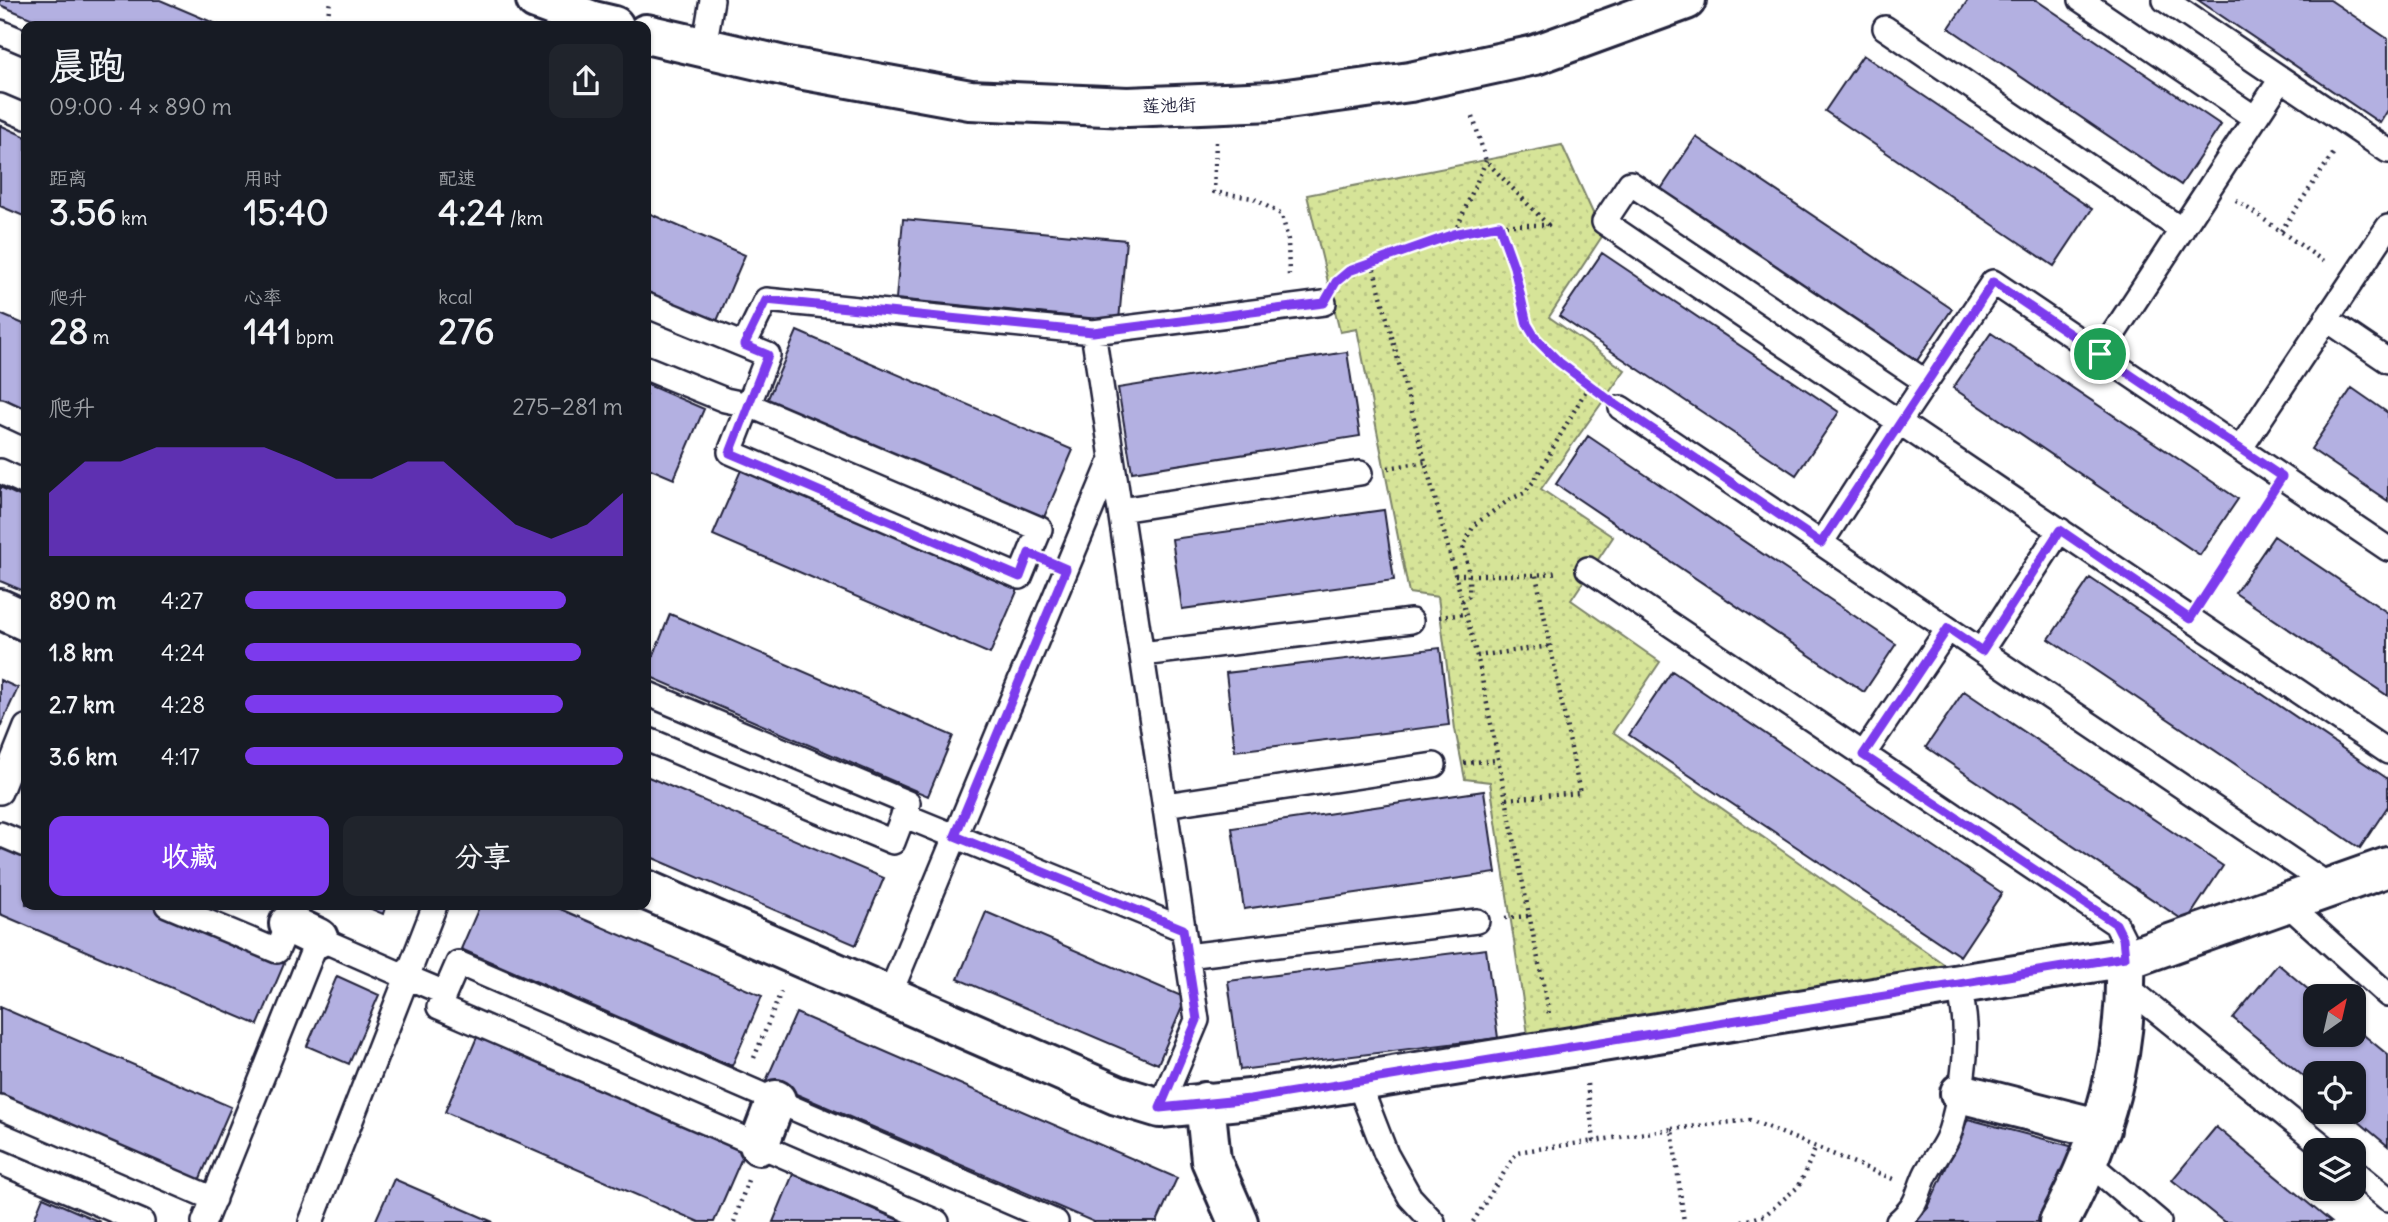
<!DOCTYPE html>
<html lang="zh">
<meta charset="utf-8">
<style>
body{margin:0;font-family:Delius,"LXGW WenKai TC",sans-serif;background:#20242c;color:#f1f3f6;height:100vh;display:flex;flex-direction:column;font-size:26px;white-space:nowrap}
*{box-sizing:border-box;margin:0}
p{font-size:23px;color:#9ea1a6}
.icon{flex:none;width:38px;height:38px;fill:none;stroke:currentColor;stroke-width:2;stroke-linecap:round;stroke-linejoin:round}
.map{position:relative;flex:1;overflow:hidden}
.details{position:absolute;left:21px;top:21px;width:630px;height:889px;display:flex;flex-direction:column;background:#171b24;border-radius:14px;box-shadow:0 2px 5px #0004}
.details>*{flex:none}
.needle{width:46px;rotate:34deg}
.buttons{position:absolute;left:2303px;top:984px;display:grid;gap:14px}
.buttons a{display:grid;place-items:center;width:63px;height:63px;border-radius:14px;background:#171b24;box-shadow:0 2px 5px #0004;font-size:35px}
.pin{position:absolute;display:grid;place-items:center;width:60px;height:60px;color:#fff;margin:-30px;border:4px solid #fff;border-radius:50%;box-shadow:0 2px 7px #0007}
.round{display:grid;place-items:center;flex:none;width:74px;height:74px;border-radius:14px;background:#20242c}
.head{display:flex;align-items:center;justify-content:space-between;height:119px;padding:0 28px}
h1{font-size:38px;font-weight:800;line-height:52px}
.stats{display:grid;grid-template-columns:repeat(3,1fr);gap:10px;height:119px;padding:7px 28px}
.stats div{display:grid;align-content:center}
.stats b{font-size:35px;font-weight:800}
.stats small{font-size:19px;font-weight:400}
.stats p{font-size:19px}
.chart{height:196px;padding:14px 28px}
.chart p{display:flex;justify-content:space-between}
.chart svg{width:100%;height:126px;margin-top:7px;fill:#7c3aed;opacity:.7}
.cta{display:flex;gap:14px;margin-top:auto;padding:14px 28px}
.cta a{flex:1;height:80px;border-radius:14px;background:#7c3aed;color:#fff;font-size:28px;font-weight:800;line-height:80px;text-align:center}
.cta a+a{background:#20242c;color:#f1f3f6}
ul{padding:0 28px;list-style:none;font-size:23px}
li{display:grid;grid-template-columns:112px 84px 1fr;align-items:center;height:52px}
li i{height:18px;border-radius:9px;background:#7c3aed}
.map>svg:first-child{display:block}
</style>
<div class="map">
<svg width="2388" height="1222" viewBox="0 0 2388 1222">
<defs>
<pattern id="grass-dots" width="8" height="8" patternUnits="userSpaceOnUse" patternTransform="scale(1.75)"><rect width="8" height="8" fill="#d6e498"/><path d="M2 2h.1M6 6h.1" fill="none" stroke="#b7c384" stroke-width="1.8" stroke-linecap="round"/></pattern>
</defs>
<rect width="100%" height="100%" fill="#fff"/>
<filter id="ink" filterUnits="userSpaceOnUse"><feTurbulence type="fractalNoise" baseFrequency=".0143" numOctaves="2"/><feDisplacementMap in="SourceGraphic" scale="14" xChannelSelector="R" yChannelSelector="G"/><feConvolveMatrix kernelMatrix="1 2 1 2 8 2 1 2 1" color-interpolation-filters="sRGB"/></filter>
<g filter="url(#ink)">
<path fill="url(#grass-dots)" stroke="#7c836a" stroke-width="2" d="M1562 145 1603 235 1549 317 1625 370 1541 489 1613 537 1571 600 1660 662 1613 732 1958 974 1529 1041 1490 782 1465 779 1455 729 1438 597 1409 593 1357 329 1340 332 1307 195Z"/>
<path fill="#b3b0e1" stroke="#22223b" stroke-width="2" d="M0 0H160L221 26H49L0 5Z
M1968 0H2036L2221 125 2181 185 1949 28Z
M2198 0H2330L2388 39V110L2380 123Z
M1863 55 2092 209 2054 266 1825 111Z
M0 125 26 137V217L0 206Z
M1696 137 1952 309 1916 362 1661 189Z
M646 212 745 255 714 328 646 299Z
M903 219 1126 240 1119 321 896 299Z
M1602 253 1839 412 1796 475 1559 316Z
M0 314 26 325V413L0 401Z
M797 331 1073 450 1042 522 766 403Z
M1991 333 2238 499 2200 555 1953 388Z
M1347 352 1360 436 1132 472 1118 388Z
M646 384 704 409 674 479 646 467Z
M2352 388 2388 413V501L2311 449Z
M1588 436 1896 644 1864 692 1556 484Z
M741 470 1018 589 990 654 713 535Z
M0 487 26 499V592L0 581Z
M1384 510 1394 580 1182 609 1172 539Z
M2274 536 2388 613V696L2235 593Z
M2090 578 2388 779V806L2360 848 2049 639Z
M670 614 953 736 928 796 646 675Z
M1440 648 1449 725 1235 751 1226 673Z
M1672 671 2002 893 1960 956 1629 735Z
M0 680 18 688 0 727Z
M1964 691 2223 866 2186 922 1926 747Z
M646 776 884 878 856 945 646 855Z
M1484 791 1496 873 1244 909 1232 828Z
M4 842 26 852V905H149L284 964 258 1025 0 914V851Z
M362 905H386L383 914Z
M480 905H551L762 996 732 1066 461 949Z
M986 912 1186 998 1158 1064 958 979Z
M1486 949 1498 1038 1240 1070 1228 981Z
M2278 964 2316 996 2315 1034H2354V1027L2388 1055V1146L2346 1111H2354V1073H2315V1086L2233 1018Z
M337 976 379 995 349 1064 307 1046Z
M0 1007 231 1107 198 1183 0 1098Z
M796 1013 1177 1178 1157 1222H1094L766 1081Z
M480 1030 747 1146 714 1222H699L445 1112Z
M1968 1119 2074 1147 2041 1222H1915L1928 1208Z
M2216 1127 2331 1222H2224L2172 1180Z
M793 1174 903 1222H773Z
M394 1179 493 1222H375Z
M43 1197 100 1222H33Z"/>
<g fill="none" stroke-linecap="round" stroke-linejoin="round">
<g stroke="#22223b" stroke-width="28">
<path id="service" d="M2081 0 2255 118
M2165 0 2388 151
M1885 28 2182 230
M0 32 26 43
M704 47 712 0
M0 106 26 117
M2388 227 2240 449 2388 549
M646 305 768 355 730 452 1020 577 1040 529 749 405 725 400 646 368
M2326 319 2388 361
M1093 332 1197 1020 1160 1108
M744 345 766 300 1093 332 1324 303
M2100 354 2281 79
M1621 408 2331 887
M0 411 26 423
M2240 449 1993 282 1899 422 2388 752
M0 471 26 483
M1120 510 1360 473
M1821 543 1899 422 1604 222 1630 183 1926 382
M1588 569 2116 924 2123 938 2125 957
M1981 651 2060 530
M1142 654 1411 621
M646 693 908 803 893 842 646 739
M1863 755 1948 629
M0 792 26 727
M1165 805 1434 765
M903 815 1183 929
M0 834 26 845
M2286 903 2388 995
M167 905 277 951 297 905
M1187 956 1477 921
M2126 986 2328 1150
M445 993 439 1007 937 1222
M889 996 1112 459
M1358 1082 1386 1154 1410 1197 1433 1222
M0 1107 214 1199
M0 1162 142 1222
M2088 1162 2159 1222
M2354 1171 2388 1199
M204 1222 318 938 407 977 435 905
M311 1222 407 977 445 993 458 963 1056 1222
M1898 1222C1919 1203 1915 1199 1925 1176 1931 1163 1941 1152 1947 1139 1951 1131 1953 1121 1955 1113 1967 1070 1970 1027 1958 984"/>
</g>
<g stroke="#22223b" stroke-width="44">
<path id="minor" d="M0 609 26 621
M646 890 1117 1095 1160 1108 1250 1099 2139 955 2388 867
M289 924 318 938
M1960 1093 2101 1129
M1205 1102 1211 1160 1238 1222
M759 1145 776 1100
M2059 1222C2105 1135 2128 1056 2125 957"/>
</g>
<g stroke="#22223b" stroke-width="44">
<path id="secondary" d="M536 0 593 21 614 26
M646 34 788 67 970 100 1128 107 1273 101 1410 82 1535 55 1686 0"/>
</g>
<path stroke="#22223b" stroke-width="4.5" stroke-dasharray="2 5" stroke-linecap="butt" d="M327 26 330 0
M1473 117 1486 161 1548 225H1499L1454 234 1486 161
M1216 142 1214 192 1253 198 1282 215 1288 240 1289 276
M2236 200 2326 263
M1499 225 1514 267 1527 324 1536 339 1559 362 1598 392
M2281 231 2335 151
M1372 262 1479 664 1549 1014
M1341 277 1349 271 1454 234
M1388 468 1425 462
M1455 575H1536L1559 572
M2206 594 2267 502
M1462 601 1469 596C1470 579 1468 563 1463 547L1474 525 1509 500 1524 493 1534 481 1589 385
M1439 617 1465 614
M1477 656 1550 646
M1464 763 1498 760
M1506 799 1580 793 1536 575
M1505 918 1529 916
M754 1058 781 992
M1587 1084 1594 1141 1672 1129 1684 1222
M1672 1129 1750 1120 1893 1179
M734 1222 748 1180
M1473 1222 1517 1152 1594 1141
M1742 1222 1765 1215 1799 1186 1816 1147"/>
<use href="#service" stroke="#fff" stroke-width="23"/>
<use href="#minor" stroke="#fff" stroke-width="38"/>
<use href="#secondary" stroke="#fff" stroke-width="38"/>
</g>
</g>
<g fill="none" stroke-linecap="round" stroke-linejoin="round" filter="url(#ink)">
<g stroke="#fff" stroke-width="14">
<path id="route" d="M1499 225 1514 267 1527 324 1536 339 1559 362 1612 402 1821 543 1993 282 2282 477 2190 619 2060 530 1982 651 1948 628 1863 755 2116 924 2123 938 2125 957 1250 1099 1160 1108 1197 1020 1183 929 955 836 1066 569 1029 553 1020 577 730 453 768 355 744 345 766 300 1093 332 1324 303 1336 282 1349 271 1454 234Z"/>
</g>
<use href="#route" stroke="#7c3aed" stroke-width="9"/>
</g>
<g text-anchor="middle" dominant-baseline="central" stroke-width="5" stroke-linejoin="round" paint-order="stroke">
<g font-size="18" fill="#22223b" stroke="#fff">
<text transform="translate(1169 105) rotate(-2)">莲池街</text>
</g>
</g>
</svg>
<div class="buttons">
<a><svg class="needle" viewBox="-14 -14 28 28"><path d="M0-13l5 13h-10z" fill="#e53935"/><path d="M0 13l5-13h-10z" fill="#9ea1a6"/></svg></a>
<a><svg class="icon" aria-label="locate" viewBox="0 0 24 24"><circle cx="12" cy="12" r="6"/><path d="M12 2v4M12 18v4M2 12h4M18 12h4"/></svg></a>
<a><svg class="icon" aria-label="layers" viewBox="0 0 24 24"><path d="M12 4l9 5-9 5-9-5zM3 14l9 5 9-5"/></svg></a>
</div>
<div class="pin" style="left:2100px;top:354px;background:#1e9e55"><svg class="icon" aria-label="arrive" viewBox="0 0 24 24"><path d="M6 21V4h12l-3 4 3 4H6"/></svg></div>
<section class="details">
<div class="head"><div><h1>晨跑</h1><p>09:00 · 4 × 890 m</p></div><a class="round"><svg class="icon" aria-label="share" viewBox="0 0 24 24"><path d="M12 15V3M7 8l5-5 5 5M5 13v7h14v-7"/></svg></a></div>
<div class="stats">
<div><p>距离</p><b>3.56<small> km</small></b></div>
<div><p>用时</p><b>15:40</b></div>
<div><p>配速</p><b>4:24<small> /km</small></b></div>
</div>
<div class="stats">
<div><p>爬升</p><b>28<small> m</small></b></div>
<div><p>心率</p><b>141<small> bpm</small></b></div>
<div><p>kcal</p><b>276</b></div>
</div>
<div class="chart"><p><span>爬升</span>275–281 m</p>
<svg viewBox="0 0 160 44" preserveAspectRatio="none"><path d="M0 44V22L10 11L20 11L30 6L40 6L50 6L60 6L70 11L80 17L90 17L100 11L110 11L120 22L130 33L140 38L150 33L160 22V44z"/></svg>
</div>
<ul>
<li><b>890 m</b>4:27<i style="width:85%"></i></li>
<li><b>1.8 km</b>4:24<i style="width:89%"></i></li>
<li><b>2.7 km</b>4:28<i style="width:84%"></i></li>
<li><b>3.6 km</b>4:17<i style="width:100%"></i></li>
</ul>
<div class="cta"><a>收藏</a><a>分享</a></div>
</section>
</div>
